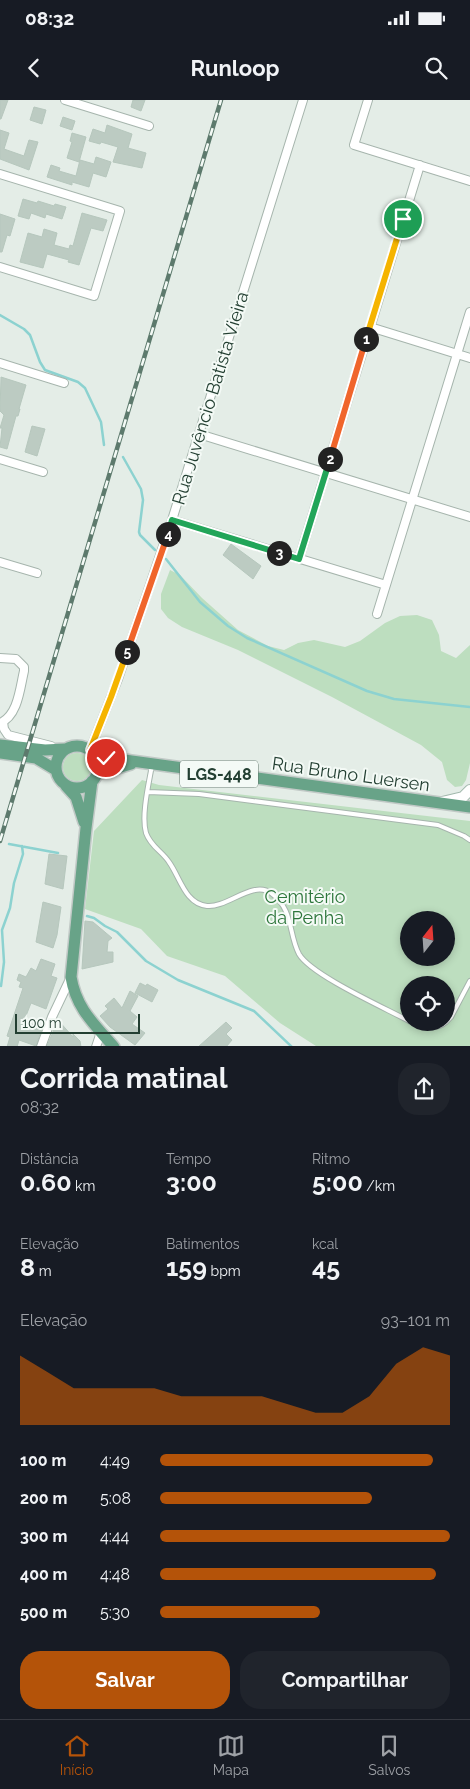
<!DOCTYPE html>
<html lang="pt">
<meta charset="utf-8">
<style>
body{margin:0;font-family:Raleway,sans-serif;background:#20242c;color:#f1f3f6;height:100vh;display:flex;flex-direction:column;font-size:19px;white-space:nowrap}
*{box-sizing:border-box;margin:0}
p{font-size:16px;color:#9ea1a6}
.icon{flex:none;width:28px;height:28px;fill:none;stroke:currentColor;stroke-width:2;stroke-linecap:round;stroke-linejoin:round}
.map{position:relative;height:946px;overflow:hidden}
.details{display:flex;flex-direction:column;background:#171b24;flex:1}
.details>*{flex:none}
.needle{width:32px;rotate:17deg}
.tools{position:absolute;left:400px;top:811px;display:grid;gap:10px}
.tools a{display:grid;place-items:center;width:55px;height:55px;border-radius:50%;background:#171b24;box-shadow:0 2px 8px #0003;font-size:25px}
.scale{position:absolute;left:15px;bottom:12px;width:125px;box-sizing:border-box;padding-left:5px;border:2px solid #233f32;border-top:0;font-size:14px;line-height:18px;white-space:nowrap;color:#233f32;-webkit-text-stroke:4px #f4faf6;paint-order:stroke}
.pin{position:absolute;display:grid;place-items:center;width:42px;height:42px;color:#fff;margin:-21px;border:2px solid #fff;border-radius:50%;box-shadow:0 1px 5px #0007}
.km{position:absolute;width:25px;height:25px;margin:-12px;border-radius:50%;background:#222;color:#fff;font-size:14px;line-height:25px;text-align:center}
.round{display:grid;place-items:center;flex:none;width:52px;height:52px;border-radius:20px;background:#20242c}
.summary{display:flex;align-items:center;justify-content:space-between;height:85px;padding:0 20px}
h1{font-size:28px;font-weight:700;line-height:38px}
.stats{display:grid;grid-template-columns:repeat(3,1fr);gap:8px;height:85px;padding:5px 20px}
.stats div{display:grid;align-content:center}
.stats b{font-size:25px;font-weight:700}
.stats small{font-size:14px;font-weight:400}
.stats p{font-size:14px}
.chart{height:140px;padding:10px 20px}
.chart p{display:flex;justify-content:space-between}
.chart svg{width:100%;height:90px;margin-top:5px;fill:#b45309;opacity:.7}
.primary-button{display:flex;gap:10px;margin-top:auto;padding:10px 20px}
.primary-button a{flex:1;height:58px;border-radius:20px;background:#b45309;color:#fff;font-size:20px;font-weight:700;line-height:58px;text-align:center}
.primary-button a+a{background:#20242c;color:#f1f3f6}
ul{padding:0 20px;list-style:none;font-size:16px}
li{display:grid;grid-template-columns:80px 60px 1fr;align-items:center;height:38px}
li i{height:12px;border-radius:6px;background:#b45309}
.status{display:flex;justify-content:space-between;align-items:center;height:35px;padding:0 25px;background:#171b24;direction:ltr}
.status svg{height:14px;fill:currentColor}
header{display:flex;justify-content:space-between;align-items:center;height:65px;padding:0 20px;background:#171b24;font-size:22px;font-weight:700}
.tabs{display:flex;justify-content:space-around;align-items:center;height:70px;border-top:1px solid #363941;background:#171b24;font-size:14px;color:#9ea1a6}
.tabs a{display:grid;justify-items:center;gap:2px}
.tabs .on{color:#b45309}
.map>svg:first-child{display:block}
</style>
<div class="status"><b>08:32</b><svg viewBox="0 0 49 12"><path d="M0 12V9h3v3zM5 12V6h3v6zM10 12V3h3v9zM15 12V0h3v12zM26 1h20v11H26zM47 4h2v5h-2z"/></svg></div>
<header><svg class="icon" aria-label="back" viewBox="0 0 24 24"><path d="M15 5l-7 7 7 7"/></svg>Runloop<svg class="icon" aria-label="search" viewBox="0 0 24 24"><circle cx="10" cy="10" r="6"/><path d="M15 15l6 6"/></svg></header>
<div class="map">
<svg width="470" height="947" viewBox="0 0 470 947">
<rect width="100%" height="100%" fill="#e4ede7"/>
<path fill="#bddebf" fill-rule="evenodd" d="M170 470 180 475 202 498 238 530 268 546 284 550 298 543 314 540 345 547 360 541 385 523 400 516 417 515 432 520 439 535 441 551 456 558 470 545V663L466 680 462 686 455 687 447 680 442 662 421 645 332 597 238 550 182 527 168 518 161 509V494Z
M63 667a14 14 0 1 1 28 0a14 14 0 1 1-28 0Z
M142 680 159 685 470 721V946H316L280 923 225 876 167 856 141 829 85 809 94 731ZM409 820H446V858H409ZM409 885H446V922H409Z"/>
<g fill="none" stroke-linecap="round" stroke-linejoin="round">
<path stroke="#8cd2d0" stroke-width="2.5" d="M0 215 24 229 30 235 40 262 45 270 78 282 85 288 101 322 104 345
M123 357 141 389 143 400 139 432 140 435 155 450
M166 459 200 502 228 526 247 538 367 591 394 599 470 607
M9 744 58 753
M87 816 94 818 105 826 117 832 146 861 178 880 254 911 292 947
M1 886 4 862 2 830 10 808 14 783 23 754 22 746"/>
</g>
<path fill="#bccbc2" stroke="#b6c7bd" d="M0 0H8L1 19H0Z
M133 0H145L141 11 131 7Z
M34 7 46 10 42 24 30 20Z
M63 17 75 21 72 30 60 26Z
M107 25 132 34 128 48 146 53 142 68 113 62 118 47 101 42 100 44 89 41 93 29 105 33Z
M0 30 9 33 4 49 24 56 29 40 38 42 29 70 0 59Z
M72 33 86 37 79 62 67 58 72 42 70 41Z
M96 57 111 62 106 77 93 73 89 87 72 82V85L47 77 51 65 60 68 59 71 76 76 80 60 94 64Z
M23 99 37 103 38 101 54 106 55 104 66 107 62 119 46 114 45 118 31 113 29 119 18 116Z
M82 113 107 120 103 131 91 128 79 165 68 162 69 160 47 154 43 168 20 162 28 133 42 137 44 129 57 133 54 145 69 149 70 145 73 146Z
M0 114 15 119 10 136 7 135 2 152H0Z
M1 277 26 285 19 309H20L18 316H16L7 349 0 347 2 328H0L4 315 0 311Z
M32 326 45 329 37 356 25 352Z
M231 444 261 466 253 479 223 455Z
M49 754 67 756 63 789 45 784Z
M43 802 61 807 57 835 53 848 36 842Z
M85 821 93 822 112 838 108 841 107 852H113V862L82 869Z
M41 859 55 864 51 876 57 878 46 909 31 903 24 921 42 928 36 946 19 940 17 947H7L10 937 7 936 23 888 19 887 21 882 17 880 19 874 26 877 31 868 36 871Z
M140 883 146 886 147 884 158 890 152 902 135 893Z
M130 891 138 896 130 911 137 917 132 924 145 933 135 945 110 927 100 916 108 909 105 906 114 898 122 908Z
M58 920 73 937V934L80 941 81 947 47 946Z
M226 922 232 928 226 934 232 940 226 947H198Z"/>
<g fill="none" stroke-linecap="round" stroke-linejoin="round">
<g stroke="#a6b5ad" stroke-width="6">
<path id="lane" d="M152 665C149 683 141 715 146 733 151 747 162 751 169 762 180 777 185 804 207 806 227 808 253 780 271 793 294 810 288 833 299 854 311 875 385 908 409 921
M148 692 199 694 438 725 464 736 470 740
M412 922C423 927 436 931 446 922
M446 922 451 917 470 881"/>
</g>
<g stroke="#a6b5ad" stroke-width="10">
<path id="street" d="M65 0 149 26
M368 0 354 45 470 81
M0 74 120 111 94 196 0 167
M370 227 470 258
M0 263 64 283
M199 334 470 417
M0 359 43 372
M172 420 386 485
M299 459 420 65
M0 462 37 473
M377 514 470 212
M0 558 16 559 24 567V571C20 588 18 616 0 623
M3 622 4 629 8 635 51 646
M90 650 118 579 172 420 303 0
M41 947 52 917 71 877
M96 947 101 932"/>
</g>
<g stroke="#a2b9ad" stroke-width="12">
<path id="secondary" d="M442 702 463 697 470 690"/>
</g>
<g stroke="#c1c9c6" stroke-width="14">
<path id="primary" d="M0 645 45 650 65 649
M56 667a21 21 0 1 1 42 0a21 21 0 1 1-42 0Z
M0 653 36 658 56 670
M95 656 470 707
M97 674 131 664
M92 681 86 728 71 877C76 908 94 924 114 947
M66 686 76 697 84 722"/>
</g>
<use href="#lane" stroke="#fff" stroke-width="4"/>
<use href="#street" stroke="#fff" stroke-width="8"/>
<use href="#secondary" stroke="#fff" stroke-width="10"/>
<use href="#primary" stroke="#68a388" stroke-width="11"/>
<g stroke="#5d7a6d" stroke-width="4.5">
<path id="rail" d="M0 741 221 0"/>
</g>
<use href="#rail" stroke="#f4faf6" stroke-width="2.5" stroke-dasharray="8" stroke-linecap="butt"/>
</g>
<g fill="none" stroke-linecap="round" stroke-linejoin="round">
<g stroke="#fff" stroke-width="10">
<path id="split-1" d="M366 239 403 119"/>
</g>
<g stroke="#fff" stroke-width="10">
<path id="split-2" d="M330 359 366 239"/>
</g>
<g stroke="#fff" stroke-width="10">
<path id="split-3" d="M279 453 299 459 330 359"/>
</g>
<g stroke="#fff" stroke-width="10">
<path id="split-4" d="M168 434 172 420 279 453"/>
</g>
<g stroke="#fff" stroke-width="10">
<path id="split-5" d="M127 552 168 434"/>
</g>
<g stroke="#fff" stroke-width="10">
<path id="split-6" d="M106 658 95 656 90 650 111 597 127 552"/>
</g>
<use href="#split-1" stroke="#f5b400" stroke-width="6"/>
<use href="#split-2" stroke="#f0652b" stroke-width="6"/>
<use href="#split-3" stroke="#22a559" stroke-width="6"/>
<use href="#split-4" stroke="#22a559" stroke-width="6"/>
<use href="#split-5" stroke="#f0652b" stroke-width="6"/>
<use href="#split-6" stroke="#f5b400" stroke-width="6"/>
</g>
<g text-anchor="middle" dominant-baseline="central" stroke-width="4" stroke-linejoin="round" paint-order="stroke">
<rect fill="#f4faf6" stroke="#62776d" stroke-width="1" x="180" y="660.5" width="78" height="27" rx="4"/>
<g font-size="16" font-weight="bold" fill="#233f32">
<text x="219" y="674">LGS-448</text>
</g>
<g font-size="18" fill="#233f32" stroke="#f4faf6">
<text transform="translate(210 298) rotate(-73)">Rua Juvêncio Batista Vieira</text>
<text transform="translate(351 674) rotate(8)">Rua Bruno Luersen</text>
</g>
<g font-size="18" fill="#2d763b" stroke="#f4faf6">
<text x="305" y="796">Cemitério<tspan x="305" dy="21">da Penha</tspan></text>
</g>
</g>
</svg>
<div class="tools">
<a><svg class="needle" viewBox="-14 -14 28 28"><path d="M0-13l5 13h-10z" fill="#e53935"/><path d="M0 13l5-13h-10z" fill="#9ea1a6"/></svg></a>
<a><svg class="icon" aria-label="locate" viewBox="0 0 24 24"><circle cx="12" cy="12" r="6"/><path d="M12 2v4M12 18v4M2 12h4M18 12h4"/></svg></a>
</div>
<div class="scale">100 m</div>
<div class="pin" style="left:403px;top:119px;background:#1e9e55"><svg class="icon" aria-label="arrive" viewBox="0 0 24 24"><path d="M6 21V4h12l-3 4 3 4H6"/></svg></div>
<div class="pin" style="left:106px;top:658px;background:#d93025"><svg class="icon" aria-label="check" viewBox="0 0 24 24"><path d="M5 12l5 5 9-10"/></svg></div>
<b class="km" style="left:366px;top:239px">1</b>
<b class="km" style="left:330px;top:359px">2</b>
<b class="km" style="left:279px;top:453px">3</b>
<b class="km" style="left:168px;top:434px">4</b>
<b class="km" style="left:127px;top:552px">5</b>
</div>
<section class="details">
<div class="summary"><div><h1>Corrida matinal</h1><p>08:32</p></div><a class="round"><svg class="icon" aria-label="share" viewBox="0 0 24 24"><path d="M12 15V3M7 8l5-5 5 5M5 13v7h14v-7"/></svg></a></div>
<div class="stats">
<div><p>Distância</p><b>0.60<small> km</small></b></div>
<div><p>Tempo</p><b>3:00</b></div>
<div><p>Ritmo</p><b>5:00<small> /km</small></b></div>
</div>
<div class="stats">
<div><p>Elevação</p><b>8<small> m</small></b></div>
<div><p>Batimentos</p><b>159<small> bpm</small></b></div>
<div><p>kcal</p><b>45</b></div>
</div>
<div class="chart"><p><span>Elevação</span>93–101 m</p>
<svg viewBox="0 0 160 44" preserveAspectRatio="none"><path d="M0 44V10L10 18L20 26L30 26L40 26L50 26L60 30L70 30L80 30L90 30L100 34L110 38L120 38L130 30L140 14L150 6L160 10V44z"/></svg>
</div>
<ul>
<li><b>100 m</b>4:49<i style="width:94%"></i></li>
<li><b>200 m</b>5:08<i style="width:73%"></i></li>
<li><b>300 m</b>4:44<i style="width:100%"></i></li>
<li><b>400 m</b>4:48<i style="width:95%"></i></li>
<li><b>500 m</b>5:30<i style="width:55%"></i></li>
</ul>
<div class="primary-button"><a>Salvar</a><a>Compartilhar</a></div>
</section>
<nav class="tabs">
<a class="on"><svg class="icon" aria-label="home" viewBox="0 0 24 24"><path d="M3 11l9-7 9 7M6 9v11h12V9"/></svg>Início</a>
<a><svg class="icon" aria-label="map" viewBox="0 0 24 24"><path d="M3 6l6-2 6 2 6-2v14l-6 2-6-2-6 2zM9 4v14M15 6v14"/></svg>Mapa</a>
<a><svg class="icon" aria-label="saved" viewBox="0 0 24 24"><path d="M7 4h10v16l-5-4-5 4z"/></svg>Salvos</a>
</nav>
